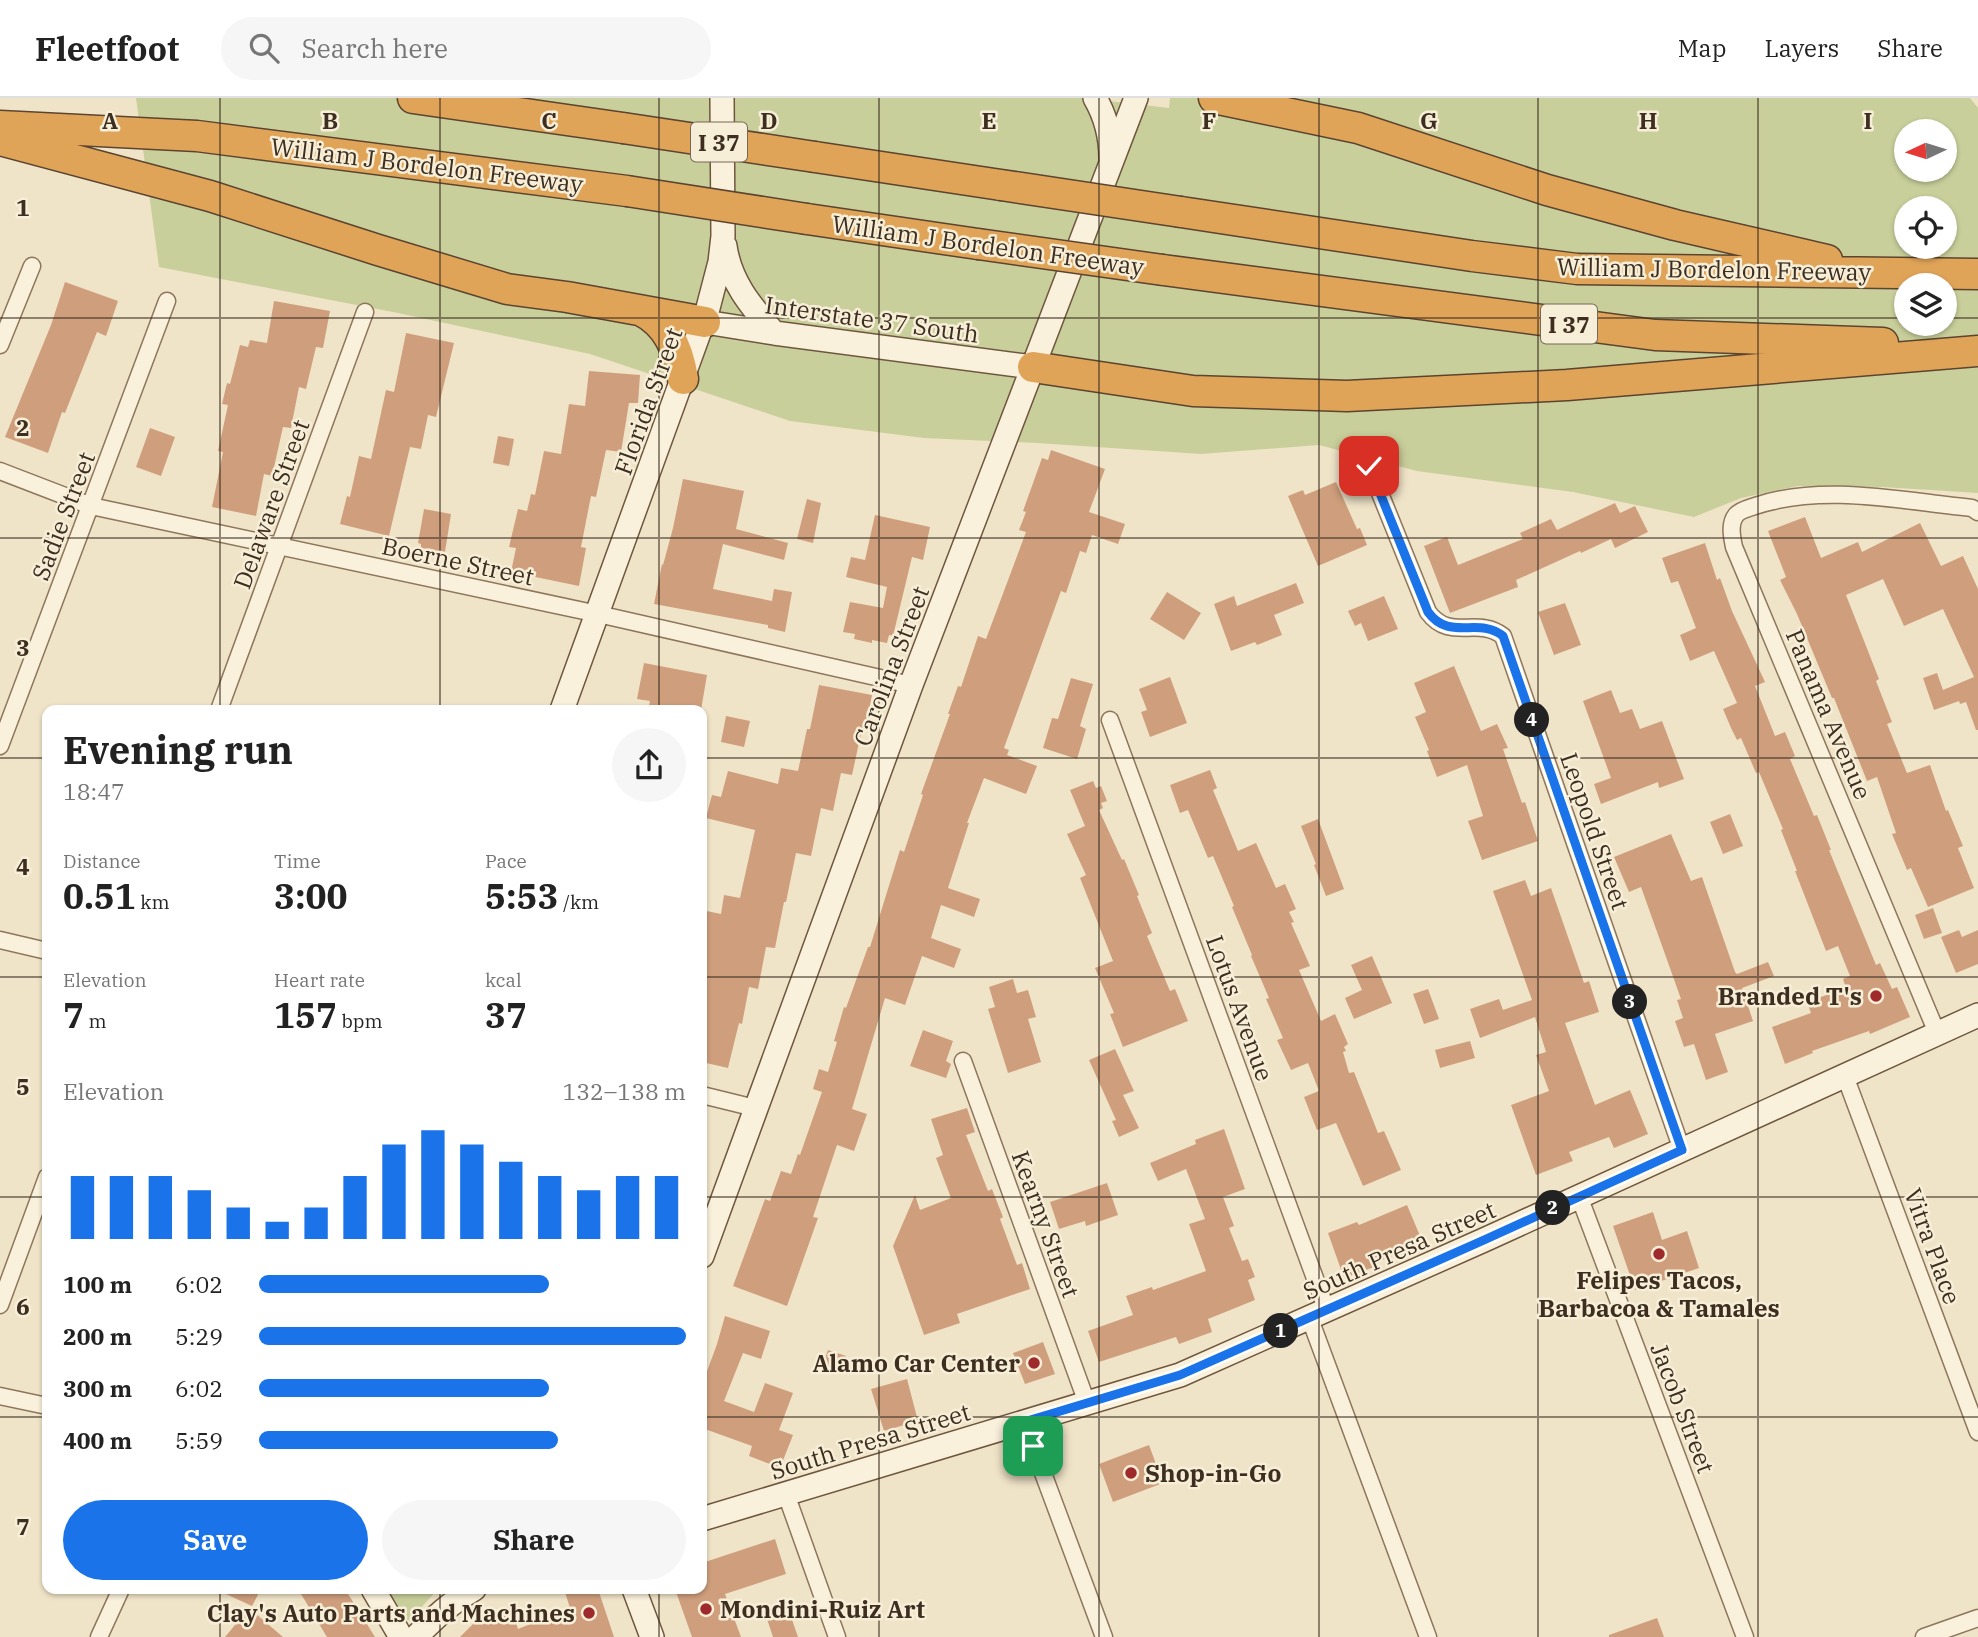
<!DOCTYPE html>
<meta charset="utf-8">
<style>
body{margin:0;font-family:"IBM Plex Serif",serif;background:#f6f6f6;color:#222;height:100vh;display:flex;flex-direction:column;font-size:26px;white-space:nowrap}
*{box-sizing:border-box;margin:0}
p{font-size:23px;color:#767676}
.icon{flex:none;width:38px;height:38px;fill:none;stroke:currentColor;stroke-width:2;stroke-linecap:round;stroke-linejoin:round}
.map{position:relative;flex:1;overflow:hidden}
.details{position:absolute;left:42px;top:607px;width:665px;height:889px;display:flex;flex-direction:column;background:#fff;border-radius:14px;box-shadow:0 2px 5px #0004}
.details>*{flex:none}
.needle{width:46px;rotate:266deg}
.buttons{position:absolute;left:1894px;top:21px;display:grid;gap:14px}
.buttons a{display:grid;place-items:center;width:63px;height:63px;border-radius:50%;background:#fff;box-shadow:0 2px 5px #0004;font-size:35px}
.pin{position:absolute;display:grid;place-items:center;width:60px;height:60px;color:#fff;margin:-30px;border-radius:14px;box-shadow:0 4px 10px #0006}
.km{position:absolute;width:35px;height:35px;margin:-18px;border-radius:50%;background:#222;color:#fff;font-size:19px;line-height:35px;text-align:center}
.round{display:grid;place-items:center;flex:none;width:74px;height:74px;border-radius:37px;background:#f6f6f6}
.headline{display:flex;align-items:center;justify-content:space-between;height:119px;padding:0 21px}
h1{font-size:38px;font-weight:700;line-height:52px}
.metrics{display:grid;grid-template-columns:repeat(3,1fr);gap:10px;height:119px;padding:7px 21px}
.metrics div{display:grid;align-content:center}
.metrics b{font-size:35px;font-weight:700}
.metrics small{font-size:19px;font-weight:400}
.metrics p{font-size:19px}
.chart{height:196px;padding:14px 21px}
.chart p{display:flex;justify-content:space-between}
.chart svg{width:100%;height:126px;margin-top:7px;stroke:#1a73e8;stroke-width:6}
.cta{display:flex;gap:14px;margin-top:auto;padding:14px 21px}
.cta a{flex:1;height:80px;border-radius:42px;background:#1a73e8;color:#fff;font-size:28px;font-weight:700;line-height:80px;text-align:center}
.cta a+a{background:#f6f6f6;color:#222}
ul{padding:0 21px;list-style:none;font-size:23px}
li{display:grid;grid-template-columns:112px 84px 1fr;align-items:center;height:52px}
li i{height:18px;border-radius:9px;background:#1a73e8}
header{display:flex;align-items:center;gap:42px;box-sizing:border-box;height:98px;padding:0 35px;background:#fff;border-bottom:2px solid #e0e0e0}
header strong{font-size:33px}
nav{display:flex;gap:38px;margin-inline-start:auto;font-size:24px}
.search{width:490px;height:63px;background:#f6f6f6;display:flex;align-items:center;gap:18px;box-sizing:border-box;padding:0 24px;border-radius:38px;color:#767676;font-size:26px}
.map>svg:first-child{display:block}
</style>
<header>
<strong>Fleetfoot</strong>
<div class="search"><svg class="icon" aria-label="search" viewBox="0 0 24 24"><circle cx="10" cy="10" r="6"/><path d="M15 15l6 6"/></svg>Search here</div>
<nav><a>Map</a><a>Layers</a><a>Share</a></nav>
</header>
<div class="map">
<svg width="1978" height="1539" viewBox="0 0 1978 1539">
<rect width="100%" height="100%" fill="#f0e4c8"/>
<path fill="#c9cf9b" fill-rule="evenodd" d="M136 0H1083L1169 10 1170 0H1970L1978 10V395L1882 389 1798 388 1741 400 1694 419 1573 394 1417 373 1319 347 1201 356 1037 345 924 340 790 323 590 256 398 215 159 169ZM1906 33H1944V72H1906ZM1906 110H1944V149H1906ZM1906 187H1944V226H1906Z
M386 1491H438L410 1522H405Z"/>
<path fill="#cf9f7d" d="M65 184 118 203 106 238 97 234 65 315 62 314 48 355 5 339 51 227Z
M274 203 330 213 323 250 316 249 306 291 299 289 291 330 283 329 272 378 264 376 256 418 212 409 223 354 218 353 228 307 222 306 227 285 230 286 240 247 248 249 250 242 267 245Z
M406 235 454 245 436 319 428 317 421 351 410 349 389 438 340 426 347 398 350 399 359 358 371 361 386 292 394 294Z
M589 273 640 277 638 305H629L621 354 606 352 596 399 591 398 581 449 586 450 579 488 511 474 516 450 509 449 518 411 527 413 531 396 535 397 544 353 561 356 569 306 585 308Z
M150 330 175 339 161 378 136 369Z
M498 338 514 341 509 368 493 365Z
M1051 352 1105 371 1089 414 1125 426 1118 446 1092 437 1086 455 1080 453 1066 495 1061 493 1004 650 1009 652 1007 657 1037 668 1026 696 984 680 967 725H969L948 790 980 801 974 819 941 807 931 840 961 851 954 870 922 858 905 907 885 900 852 1011 867 1016 854 1053 837 1047 813 1119 818 1120 787 1208 733 1188 765 1101 770 1103 781 1073 791 1076 798 1056 800 1057 822 994 813 991 819 971 828 974 837 944 834 943 844 909 846 910 868 849H870L900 752 904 754 923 697 921 696 950 616H948L958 588 961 589 978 538 986 541 1026 434 1019 432 1026 414 1023 413 1042 360 1048 362Z
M683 381 744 393 736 431 788 445 784 462 723 446 713 491 772 503 774 491 792 494 785 534 768 530V527L654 506 662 466 663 467 673 430Z
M1336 384 1357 431 1360 430 1367 447 1318 468 1288 398 1303 392 1305 397Z
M807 401 821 405 813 445 797 441Z
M1615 405 1620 415 1635 408 1648 434 1615 450 1611 441 1581 455 1580 453 1516 482 1518 489 1450 515 1424 448 1447 439 1458 467 1523 441 1520 435 1551 421 1557 432Z
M424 411 451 416 445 454 421 450V446L418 445Z
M875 417 930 429 923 462 912 459 893 538 889 537 887 545 872 542V545L854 541 855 536 843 534 850 504 883 510 887 489 846 479 851 459 865 462Z
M1805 419 1821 460 1858 444 1862 454 1920 425 1941 468 1963 458 1978 491V632H1976L1966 604 1960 606 1959 603 1934 612 1923 580 1937 575 1943 592 1974 579 1943 511 1904 528 1883 481 1846 497 1879 581 1876 583 1892 624 1887 626 1907 675 1930 667 1946 713 1948 712 1963 748 1958 750 1974 790 1928 809 1911 770 1907 772 1892 736 1896 735 1877 679 1867 683 1834 600H1832L1797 516 1780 482 1786 479 1768 433Z
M1705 445 1717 482 1720 480 1732 513 1765 584 1755 588 1775 638 1785 634 1795 658 1790 661 1814 718 1817 717 1831 752H1829L1876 867 1880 865 1892 891 1897 889 1910 919 1870 936 1869 933 1812 953 1813 955 1785 966 1772 929 1811 915 1807 904 1846 890 1843 881 1850 878 1838 848 1826 853 1795 773H1797L1781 732 1783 731 1759 674 1756 675 1741 640 1737 642 1731 630 1723 611 1737 605 1714 553 1690 563 1680 537 1696 530 1678 483 1671 485 1662 460Z
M1296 485 1304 505 1274 517 1282 537 1257 547 1255 544 1231 553 1214 506 1234 498 1237 508Z
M1167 494 1201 515 1184 542 1150 521Z
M1384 498 1398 531 1368 543 1361 525 1355 528 1348 513Z
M1565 505 1581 547 1554 557 1538 514Z
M644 565 707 577 701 612H648L650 603 637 601Z
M1454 568 1481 633 1497 626 1508 650 1503 651 1522 705 1525 704 1538 743 1482 762 1468 723 1483 718 1467 667 1437 679 1427 653 1429 652 1415 619 1426 614 1414 585Z
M1170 579 1187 625 1150 639 1141 614 1147 612 1139 591Z
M1071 580 1093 586 1080 628 1086 631 1077 661 1043 650 1052 620 1058 621Z
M819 587 872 597 865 632 862 631 852 677 841 675 833 713 821 710 811 758 796 755 786 804H784L775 850 766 849 758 891 749 889 742 926 739 925 728 970 702 964V889L706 869 702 868V812L721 816 724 797 740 800 755 732 706 720 712 697 721 699 728 673 778 686 781 670 798 673 807 631H810Z
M1611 592 1620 615 1632 611 1640 631 1662 623 1684 681 1659 690 1658 684 1601 706 1594 686 1611 680 1583 603Z
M726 618 750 623 744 649 721 644Z
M1210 672 1217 690 1213 692 1238 753 1256 745 1276 790 1285 786 1296 811 1289 814 1294 824 1291 825 1310 868 1299 872 1321 923 1335 916 1348 946 1344 949 1346 953 1343 954 1349 975 1354 974 1378 1035 1384 1033 1401 1072 1363 1088 1336 1025 1317 1032 1304 999 1319 993 1308 965 1291 972 1277 942 1283 940 1266 901 1269 900 1251 858 1252 857 1232 809 1234 808 1213 758 1208 760 1188 712 1180 715 1170 687Z
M1093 683 1096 690 1101 688 1107 703 1101 705 1103 710 1099 712 1122 762 1124 761 1139 797 1137 798 1152 835 1147 838 1170 893 1175 891 1188 923 1123 949 1110 916 1114 915 1095 870 1113 863 1080 780 1086 777 1067 736 1085 728 1070 692Z
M1730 716 1743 748 1723 756 1710 724Z
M1318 721 1344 791 1326 798 1314 767 1316 766 1301 728Z
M1671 736 1691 783 1702 779 1735 874 1737 876 1768 864 1774 878 1742 890 1753 923 1715 936 1728 974 1706 982 1694 946 1684 949 1675 923 1683 920 1677 902 1681 901 1641 789 1629 794 1614 759Z
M1525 782 1531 798 1551 790 1584 885 1589 883 1599 914 1565 925 1595 1007 1630 992 1648 1036 1614 1050 1609 1039 1569 1054 1573 1063 1536 1077 1511 1007 1549 993 1536 957 1546 954 1535 919 1480 940 1470 911 1499 901 1503 912 1532 902 1493 793Z
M1933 810 1942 835 1924 841 1915 817Z
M1959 832 1962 839 1978 832V866L1956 875 1941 839Z
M1372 858 1392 905 1354 921 1345 900 1362 892 1351 867Z
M1013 881 1017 895 1028 892 1036 919 1028 921 1041 964 1008 975 988 911 995 909 989 889Z
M1428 891 1439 921 1424 926 1413 896Z
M923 932 953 943 946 963 951 966 946 980 910 968Z
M1470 943 1475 960 1440 970 1435 952Z
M1115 951 1134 993 1123 997 1139 1030 1119 1039 1112 1023 1116 1022 1089 962Z
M967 1010 975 1034 966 1037 988 1093 992 1091 1003 1119 1000 1121 1017 1167 1022 1165 1030 1191 957 1216 960 1225 924 1237 893 1148 915 1097 920 1112 951 1100 936 1060 943 1057 931 1021Z
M1224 1031 1245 1091 1223 1099 1234 1128 1229 1130 1242 1163 1248 1161 1255 1179 1248 1182 1255 1202 1208 1221 1212 1234 1179 1246 1176 1239 1099 1264 1088 1233 1133 1217 1126 1198 1152 1189 1153 1192 1206 1173 1189 1126 1205 1121 1186 1071 1158 1083 1150 1065 1196 1046 1195 1042Z
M1107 1085 1118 1117 1086 1128 1085 1123 1059 1131 1050 1104Z
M1407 1107 1423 1145 1373 1166 1374 1169 1344 1180 1328 1135 1357 1124 1359 1127Z
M1653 1114 1662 1142 1687 1133 1699 1170 1635 1192 1613 1128Z
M725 1218 770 1233 761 1261 743 1255 724 1303 754 1314 765 1285 793 1295 779 1332 793 1337 780 1370 749 1358 752 1348 702 1330V1287L717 1246Z
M1043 1244 1055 1276 1025 1286 1013 1255Z
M828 1252 846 1258 839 1275 822 1268Z
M907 1281 918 1323 884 1333 871 1291Z
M1149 1347 1163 1385 1113 1404 1099 1366Z
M775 1441 786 1476 725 1496 741 1539H692L675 1491H702V1465Z
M215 1491H261L252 1508Z
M298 1491H345L375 1539H327Z
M564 1491H598L614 1539H460L476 1523 475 1520 511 1508 518 1531 570 1510Z
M249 1510 283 1539H225Z
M788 1510 798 1539H773L766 1518Z
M1657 1520 1664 1539H1609V1537Z"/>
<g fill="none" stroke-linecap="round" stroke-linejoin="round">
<g stroke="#8d765c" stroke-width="19">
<path id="street" d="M0 247 32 168
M1369 368 1428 514C1450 544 1477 518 1503 538L1682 1052
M0 373 91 408 598 516 911 587
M219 612 365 214
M1110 622 1327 1213
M0 648 167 203
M0 842 47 853
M1937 935 1734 449C1732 439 1729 426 1736 417 1740 412 1749 410 1755 408 1824 385 1901 403 1972 410L1978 414
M963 963 1087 1305
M1845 978 1978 1334
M702 997 755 1010
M1579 1098 1745 1539
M0 1207 47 1079
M1310 1221 1428 1539
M0 1298 47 1308
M1024 1324 1104 1539
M786 1396 837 1539
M99 1539 121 1491
M1924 1539 1978 1520"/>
</g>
<g stroke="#6f573f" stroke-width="26">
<path id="secondary" d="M1095 0C1106 19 1111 39 1111 61
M725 148C730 184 751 208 774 235
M705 224 774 235 1033 269
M562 612 708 210 720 164 723 138 722 0
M702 1158 911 587 1136 0
M702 1421 1180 1277 1484 1142 1978 917
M373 1491 401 1539
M634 1491 652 1539
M416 1539C434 1520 451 1504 474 1491"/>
</g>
<g stroke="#5b4430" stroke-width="33">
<path id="highway" d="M413 0 623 30
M1214 0 1358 30 1547 92 1675 127 1827 162
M0 28 197 38 627 93
M0 42 210 98 378 152 507 191 567 199 705 224
M815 59 1001 87
M1181 114 1472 158 1577 171 1978 176
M807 121 978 146
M1163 172 1655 237 1883 245
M642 213C668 226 679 254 683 281
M1033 269 1193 293 1347 298 1567 287 1978 253"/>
</g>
<use href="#street" stroke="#faf1dc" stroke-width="16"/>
<use href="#secondary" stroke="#faf1dc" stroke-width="23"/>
<use href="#highway" stroke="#e0a458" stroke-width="30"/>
<g stroke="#5b4430" stroke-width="33" stroke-linecap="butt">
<path id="highway-bridge" d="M623 30 815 59
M1001 87 1181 114
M627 93 807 121
M978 146 1163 172"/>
</g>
<use href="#highway-bridge" stroke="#e0a458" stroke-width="30"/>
</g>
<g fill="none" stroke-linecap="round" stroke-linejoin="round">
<g stroke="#fff" stroke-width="14">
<path id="route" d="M1033 1348 1024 1324 1180 1277 1484 1142 1682 1052 1503 538C1478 518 1450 544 1428 514L1369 368"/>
</g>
<use href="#route" stroke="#1a73e8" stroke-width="9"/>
</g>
<path fill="none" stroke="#3d2e20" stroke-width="2" stroke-opacity="0.55" d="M220 0V612M440 0V612M659 0V612M879 0V1539M1099 0V1539M1319 0V1539M1538 0V1539M1758 0V1539M0 220H1906M1944 220H1978M0 440H1978M0 660H47M702 660H1978M0 879H47M702 879H1978M0 1099H47M702 1099H1978M0 1319H47M702 1319H1978M220 1491V1539M440 1491V1539M659 1491V1539"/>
<g fill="#9e2a2b" stroke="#f7eed8" stroke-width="2.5">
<circle cx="1876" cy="898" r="7"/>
<circle cx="1659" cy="1156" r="7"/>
<circle cx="1034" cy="1265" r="7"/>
<circle cx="1131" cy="1375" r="7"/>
<circle cx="706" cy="1511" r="7"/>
<circle cx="589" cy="1515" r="7"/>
</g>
<g text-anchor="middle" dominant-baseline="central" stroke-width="5" stroke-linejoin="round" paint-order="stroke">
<g fill="#f7eed8" stroke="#756857" stroke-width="2">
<rect x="691" y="24.5" width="56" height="39" rx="5"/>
<rect x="1541" y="206.5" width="56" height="39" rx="5"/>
</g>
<g font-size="23" font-weight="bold" fill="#3d2e20">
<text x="719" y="44">I 37</text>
<text x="1569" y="226">I 37</text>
</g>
<g font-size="24" fill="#3d2e20" stroke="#f7eed8">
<text transform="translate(427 67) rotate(7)">William J Bordelon Freeway</text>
<text transform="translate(988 147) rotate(8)">William J Bordelon Freeway</text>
<text transform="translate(1714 171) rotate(1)">William J Bordelon Freeway</text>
<text transform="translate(872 221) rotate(8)">Interstate 37 South</text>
<text transform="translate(648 303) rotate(-70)">Florida Street</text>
<text transform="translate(271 406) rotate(-70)">Delaware Street</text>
<text transform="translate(63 418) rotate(-69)">Sadie Street</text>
<text transform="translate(458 463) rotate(12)">Boerne Street</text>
<text transform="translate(891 568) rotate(-69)">Carolina Street</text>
<text transform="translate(1829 616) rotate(67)">Panama Avenue</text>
<text transform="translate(1595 733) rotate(71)">Leopold Street</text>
<text transform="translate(1240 910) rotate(70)">Lotus Avenue</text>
<text transform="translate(1046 1126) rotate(70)">Kearny Street</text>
<text transform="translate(1933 1148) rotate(70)">Vitra Place</text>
<text transform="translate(1399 1152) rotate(-24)">South Presa Street</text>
<text transform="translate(1683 1310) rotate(69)">Jacob Street</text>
<text transform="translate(870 1343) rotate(-17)">South Presa Street</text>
</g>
<g font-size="24" font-weight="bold" fill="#3d2e20" stroke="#f7eed8" text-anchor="end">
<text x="1862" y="898">Branded T's</text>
<text x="1659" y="1182" text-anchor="middle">Felipes Tacos,<tspan x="1659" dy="28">Barbacoa &amp; Tamales</tspan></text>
<text x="1020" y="1265">Alamo Car Center</text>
<text x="1145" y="1375" text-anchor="start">Shop-in-Go</text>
<text x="720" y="1511" text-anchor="start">Mondini-Ruiz Art</text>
<text x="575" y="1515">Clay's Auto Parts and Machines</text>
</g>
</g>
<g font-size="23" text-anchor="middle" font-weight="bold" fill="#3d2e20" stroke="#f7eed8" stroke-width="5" stroke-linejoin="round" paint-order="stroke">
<text x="110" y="31">A</text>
<text x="330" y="31">B</text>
<text x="549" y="31">C</text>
<text x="769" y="31">D</text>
<text x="989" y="31">E</text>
<text x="1209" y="31">F</text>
<text x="1429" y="31">G</text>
<text x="1648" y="31">H</text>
<text x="1868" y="31">I</text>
<text x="23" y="118">1</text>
<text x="23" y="338">2</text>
<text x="23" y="558">3</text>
<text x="23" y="777">4</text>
<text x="23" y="997">5</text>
<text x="23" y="1217">6</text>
<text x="23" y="1437">7</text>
</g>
</svg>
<div class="buttons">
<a><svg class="needle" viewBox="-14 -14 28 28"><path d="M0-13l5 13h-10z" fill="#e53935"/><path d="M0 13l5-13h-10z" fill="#767676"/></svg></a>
<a><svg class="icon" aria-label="locate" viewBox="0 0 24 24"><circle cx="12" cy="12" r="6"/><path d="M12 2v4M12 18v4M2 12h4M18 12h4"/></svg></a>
<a><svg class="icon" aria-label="layers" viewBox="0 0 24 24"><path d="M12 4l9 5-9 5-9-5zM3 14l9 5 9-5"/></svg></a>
</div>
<div class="pin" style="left:1033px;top:1348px;background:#1e9e55"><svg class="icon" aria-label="arrive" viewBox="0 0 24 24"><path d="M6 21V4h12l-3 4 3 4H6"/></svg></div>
<div class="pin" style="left:1369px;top:368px;background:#d93025"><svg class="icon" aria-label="check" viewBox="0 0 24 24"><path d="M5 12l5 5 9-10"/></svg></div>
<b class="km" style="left:1281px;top:1233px">1</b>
<b class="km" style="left:1553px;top:1110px">2</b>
<b class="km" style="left:1630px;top:904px">3</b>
<b class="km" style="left:1532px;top:622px">4</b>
<section class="details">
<div class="headline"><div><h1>Evening run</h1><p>18:47</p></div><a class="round"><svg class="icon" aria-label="share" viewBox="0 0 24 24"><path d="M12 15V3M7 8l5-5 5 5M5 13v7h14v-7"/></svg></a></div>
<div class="metrics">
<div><p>Distance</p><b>0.51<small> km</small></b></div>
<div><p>Time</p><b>3:00</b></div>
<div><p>Pace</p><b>5:53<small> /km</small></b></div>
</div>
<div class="metrics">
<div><p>Elevation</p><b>7<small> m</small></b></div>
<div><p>Heart rate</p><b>157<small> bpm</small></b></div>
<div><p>kcal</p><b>37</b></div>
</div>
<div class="chart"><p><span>Elevation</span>132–138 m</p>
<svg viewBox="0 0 160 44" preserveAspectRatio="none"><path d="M5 44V22M15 44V22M25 44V22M35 44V27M45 44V33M55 44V38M65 44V33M75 44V22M85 44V11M95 44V6M105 44V11M115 44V17M125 44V22M135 44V27M145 44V22M155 44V22"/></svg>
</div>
<ul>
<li><b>100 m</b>6:02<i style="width:68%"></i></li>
<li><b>200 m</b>5:29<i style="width:100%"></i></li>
<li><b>300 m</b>6:02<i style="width:68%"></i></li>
<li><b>400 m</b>5:59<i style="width:70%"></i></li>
</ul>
<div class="cta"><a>Save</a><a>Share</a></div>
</section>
</div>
